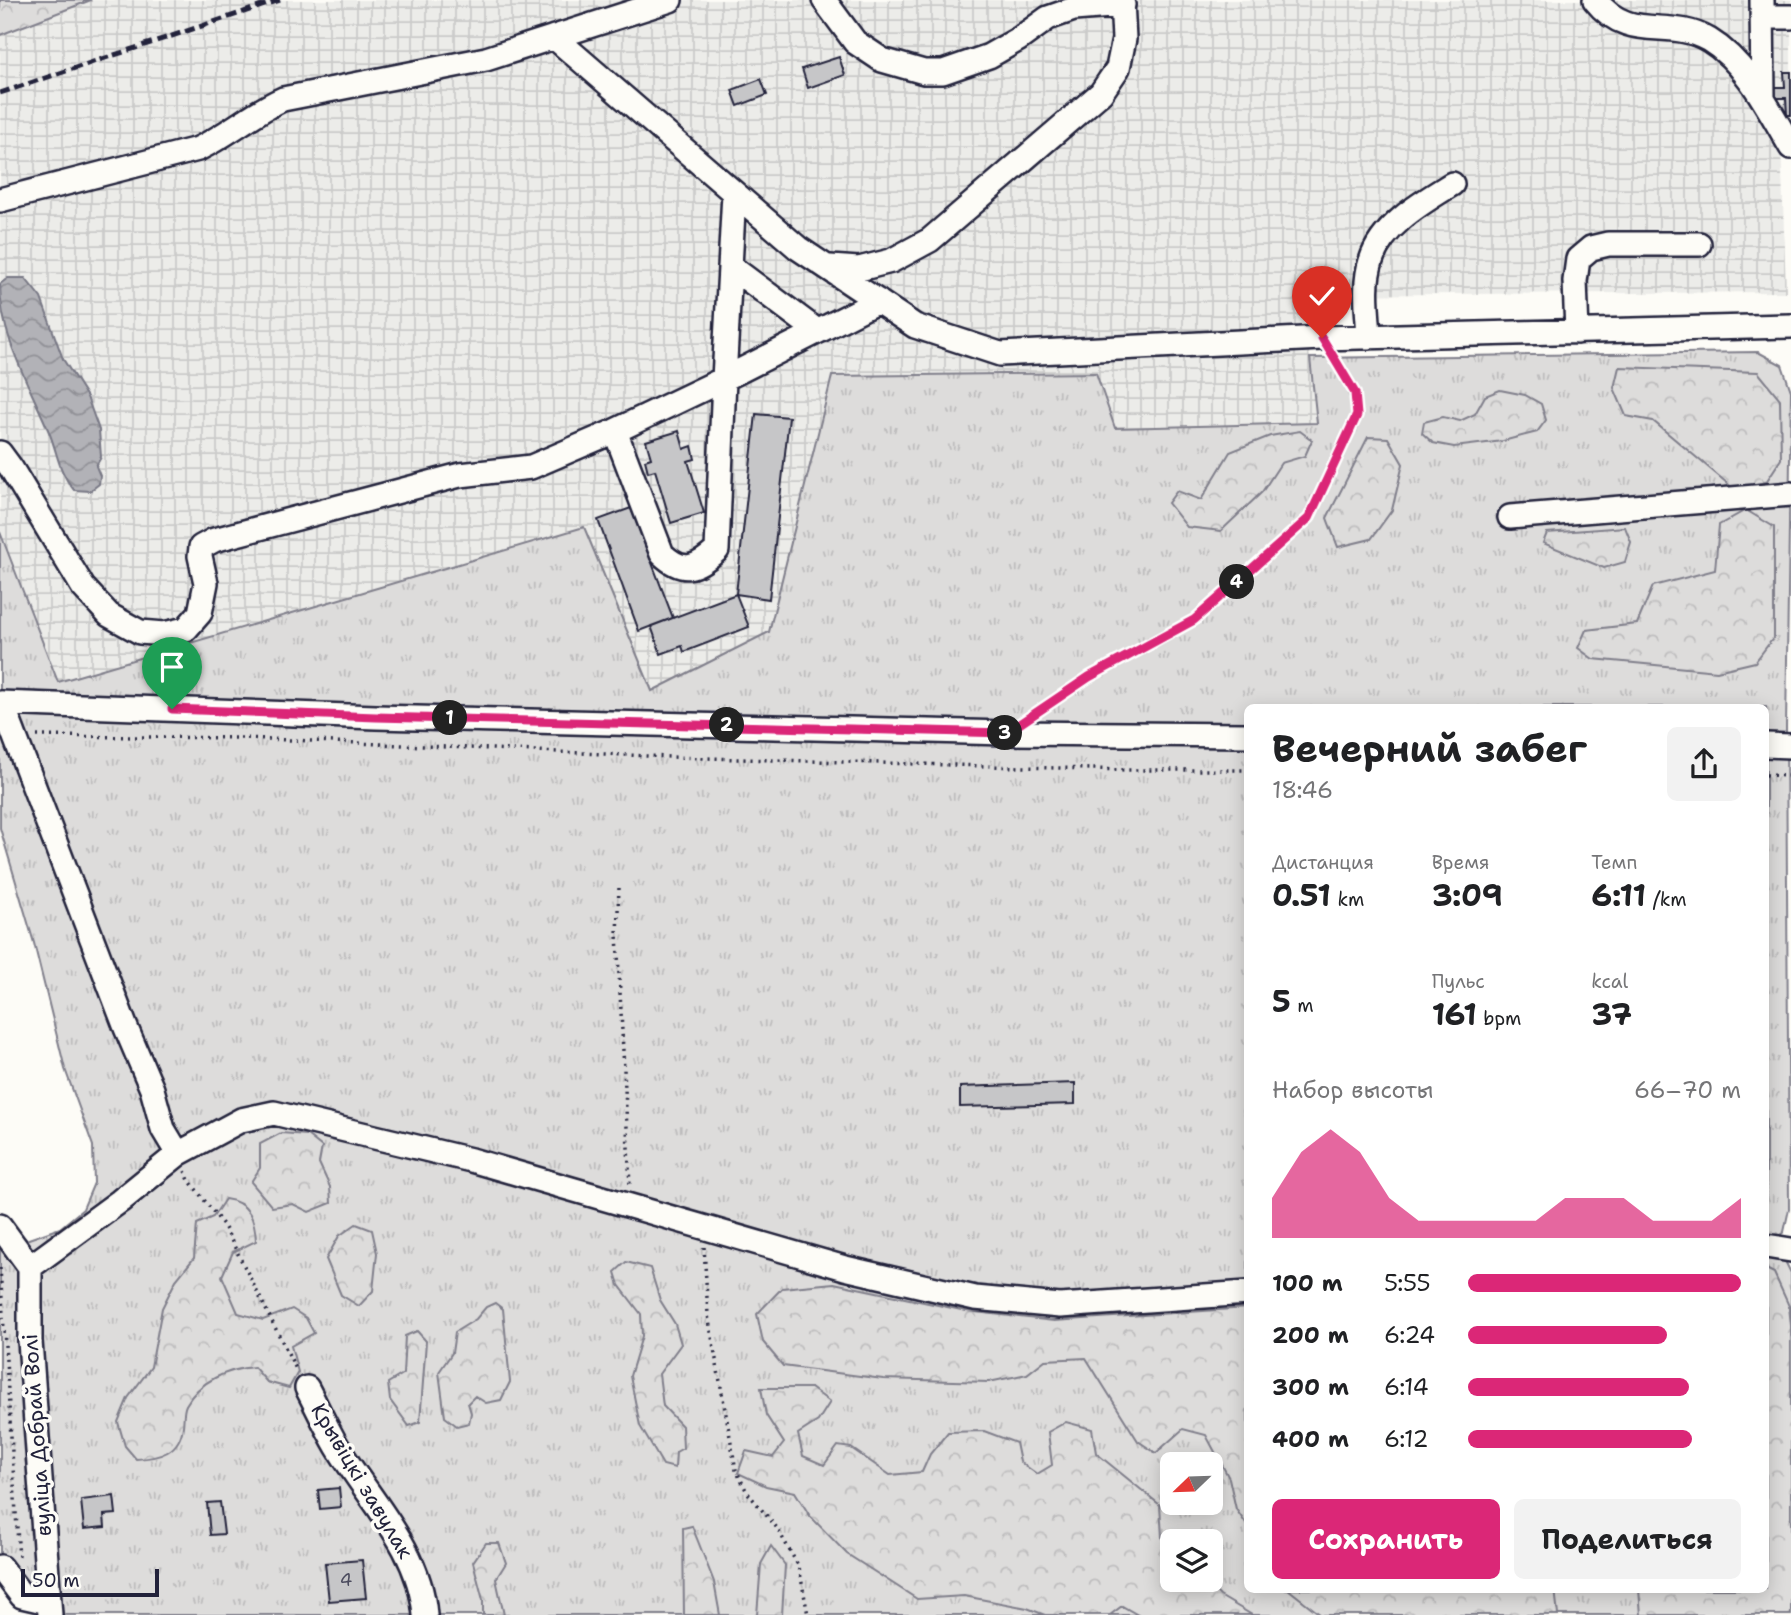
<!DOCTYPE html>
<html lang="ru">
<meta charset="utf-8">
<style>
body{margin:0;font-family:"Shantell Sans",sans-serif;background:#f2f2f2;color:#202124;height:100vh;display:flex;flex-direction:column;font-size:26px;white-space:nowrap}
*{box-sizing:border-box;margin:0}
p{font-size:23px;color:#757577}
.icon{flex:none;width:38px;height:38px;fill:none;stroke:currentColor;stroke-width:2;stroke-linecap:round;stroke-linejoin:round}
.map{position:relative;flex:1;overflow:hidden}
.details{position:absolute;left:1244px;top:704px;width:525px;height:889px;display:flex;flex-direction:column;background:#fff;border-radius:10px;box-shadow:0 4px 18px #0003}
.details>*{flex:none}
.needle{width:46px;rotate:247deg}
.fabs{position:absolute;left:1160px;top:1452px;display:grid;gap:14px}
.fabs a{display:grid;place-items:center;width:63px;height:63px;border-radius:10px;background:#fff;box-shadow:0 4px 18px #0003;font-size:35px}
.scale{position:absolute;left:21px;bottom:18px;width:138px;box-sizing:border-box;padding-left:7px;border:4px solid #22223b;border-top:0;font-size:19px;line-height:24px;white-space:nowrap;color:#22223b;-webkit-text-stroke:5px #fdfcf7;paint-order:stroke}
.pin{position:absolute;display:grid;place-items:center;width:60px;height:60px;color:#fff;margin:-72px -30px;border-radius:50% 50% 50% 0;rotate:-45deg;box-shadow:0 0 7px #0007}
.pin .icon{rotate:45deg}
.km{position:absolute;width:35px;height:35px;margin:-18px;border-radius:50%;background:#222;color:#fff;font-size:19px;line-height:35px;text-align:center}
.round{display:grid;place-items:center;flex:none;width:74px;height:74px;border-radius:10px;background:#f2f2f2}
.headline{display:flex;align-items:center;justify-content:space-between;height:119px;padding:0 28px}
h1{font-size:38px;font-weight:700;line-height:52px}
.metrics{display:grid;grid-template-columns:repeat(3,1fr);gap:10px;height:119px;padding:7px 28px}
.metrics div{display:grid;align-content:center}
.metrics b{font-size:30px;font-weight:700}
.metrics small{font-size:19px;font-weight:400}
.metrics p{font-size:19px}
.chart{height:196px;padding:14px 28px}
.chart p{display:flex;justify-content:space-between}
.chart svg{width:100%;height:126px;margin-top:7px;fill:#db2777;opacity:.7}
.action{display:flex;gap:14px;margin-top:auto;padding:14px 28px}
.action a{flex:1;height:80px;border-radius:10px;background:#db2777;color:#fff;font-size:28px;font-weight:700;line-height:80px;text-align:center}
.action a+a{background:#f2f2f2;color:#202124}
ul{padding:0 28px;list-style:none;font-size:23px}
li{display:grid;grid-template-columns:112px 84px 1fr;align-items:center;height:52px}
li i{height:18px;border-radius:9px;background:#db2777}
.map>svg:first-child{display:block}
</style>
<div class="map">
<svg width="1791" height="1615" viewBox="0 0 1791 1615">
<defs>
<pattern id="industrial-grid" width="8" height="8" patternUnits="userSpaceOnUse" patternTransform="scale(1.75)"><rect width="8" height="8" fill="#ecece9"/><path d="M0 4h8M4 0v8" fill="none" stroke="#cacac9"/></pattern>
<pattern id="grass-tufts" width="24" height="20" patternUnits="userSpaceOnUse" patternTransform="scale(1.75)"><rect width="24" height="20" fill="#dddcdb"/><path d="M3 7l-1-3M5 7V3M7 7l1-3M15 17l-1-3M17 17v-4M19 17l1-3" fill="none" stroke="#bdbcbd"/></pattern>
<pattern id="forest-crowns" width="20" height="18" patternUnits="userSpaceOnUse" patternTransform="scale(1.75)"><rect width="20" height="18" fill="#dddcdb"/><path d="M2 6a3 3 0 1 1 6 0M12 15a3 3 0 1 1 6 0" fill="none" stroke="#bdbcbd"/></pattern>
<pattern id="water-waves" width="16" height="10" patternUnits="userSpaceOnUse" patternTransform="scale(1.75)"><rect width="16" height="10" fill="#b2b2b7"/><path d="M0 5q4-4 8 0t8 0" fill="none" stroke="#909096"/></pattern>
</defs>
<rect width="100%" height="100%" fill="#fdfcf7"/>
<filter id="ink" filterUnits="userSpaceOnUse"><feTurbulence type="fractalNoise" baseFrequency=".0143" numOctaves="2"/><feDisplacementMap in="SourceGraphic" scale="14" xChannelSelector="R" yChannelSelector="G"/><feConvolveMatrix kernelMatrix="1 2 1 2 8 2 1 2 1" color-interpolation-filters="sRGB"/></filter>
<g filter="url(#ink)">
<path fill="url(#industrial-grid)" d="M91 0H1791V140L1781 141 1786 292 1299 295 1310 358 1317 424 1115 428 832 376 769 632 652 691 583 527 58 682 0 532V35Z"/>
<path fill="url(#grass-tufts)" stroke="#807f8b" stroke-width="2" fill-rule="evenodd" d="M1758 352 1782 365 1791 391 1786 727 1789 1209 1784 1232 1766 1245V707H1248V1589H1766V1246L1785 1261 1791 1273V1615H64L46 1566 48 1602 0 1567V1249L60 1228 83 1209 94 1183 93 1146 65 1069 34 943 0 828V532L58 682 584 527 652 691 769 632 832 376 1096 373 1115 428 1317 423 1310 358ZM1172 1465H1211V1503H1172ZM1172 1542H1211V1580H1172Z"/>
<path fill="url(#forest-crowns)" stroke="#807f8b" stroke-width="2" d="M0 0H91L0 35Z
M1619 367 1758 372 1780 399 1781 459 1766 482 1734 489 1653 421 1626 416 1614 388Z
M1500 390 1525 395 1541 404 1546 420 1537 432 1503 441 1454 447 1433 443 1422 433 1424 422 1443 417 1460 421 1475 414 1485 396Z
M1300 431 1312 440 1305 456 1281 463 1262 492 1221 531 1187 527 1168 503 1177 491 1201 500 1230 452 1270 436Z
M1368 437 1388 438 1403 464 1392 510 1371 539 1338 547 1327 518Z
M1746 510 1774 527V637L1755 662 1717 671 1593 659 1578 648 1586 630 1637 624 1653 586 1715 570 1719 525Z
M1625 527 1631 542 1625 562 1604 568 1543 543 1547 533Z
M281 1133 307 1135 322 1147 319 1163 330 1187 331 1203 309 1212 293 1204 272 1207 251 1182 260 1168V1144Z
M225 1199C250 1202 255 1220 256 1241L233 1252 222 1276 238 1313 263 1320 292 1309 306 1318 314 1333 291 1346 298 1372 289 1388 267 1382 254 1367C228 1369 199 1381 186 1405 183 1411 184 1420 183 1426 180 1453 159 1458 136 1459L125 1446 118 1422 128 1398 151 1367 162 1308 176 1280 194 1258 197 1224 213 1217Z
M356 1224 372 1230 377 1253 373 1291 359 1306 341 1295 326 1259 339 1236Z
M626 1262 650 1268 660 1300 675 1324 681 1344 659 1374 663 1406 682 1426 683 1448 676 1452 675 1468 663 1465 640 1426 630 1376 642 1336 641 1314 619 1285 615 1272Z
M1766 1269 1774 1273 1789 1306 1791 1326V1615H1641L1639 1589H1766Z
M834 1283 966 1311 1054 1321 1248 1308V1527L1236 1509 1229 1478 1206 1435 1183 1429 1156 1453 1138 1441 1086 1358 1045 1360 1027 1374 989 1382 883 1379 783 1366 763 1342 757 1314 782 1288Z
M495 1303 503 1309 510 1382 501 1400 486 1403 475 1396 468 1403 471 1413 469 1423 457 1426 445 1417 439 1372 452 1353 455 1332 476 1319 486 1307Z
M417 1331 426 1341 420 1422 409 1426 390 1400 388 1383 403 1374 405 1336Z
M761 1388H811L830 1402 818 1421 798 1434 803 1456 824 1465 838 1446 851 1448 890 1475 922 1472 930 1454 948 1432 984 1431 1016 1443 1020 1462 1037 1474 1052 1465 1048 1432 1066 1422 1092 1429 1096 1453 1160 1505 1162 1537 1172 1547V1580H1204L1220 1596 1252 1615H1138L1122 1606 1110 1615H1045L1027 1608 964 1596 917 1599 847 1554 810 1516 795 1492 766 1486 738 1473 746 1451 773 1457 784 1443 766 1415Z
M692 1526 714 1582 720 1615H684L683 1528Z
M486 1543H499L506 1563 496 1579 504 1615H483V1600L473 1562Z
M771 1546 785 1565 782 1615H757L761 1564Z
M1288 1589H1555L1558 1615H1321Z"/>
<path fill="url(#water-waves)" stroke="#787885" stroke-width="2" d="M8 278H25L41 298 63 359 87 397 99 430 101 457 96 466 100 476 99 484 90 491 74 490C58 471 58 454 49 432 29 384 0 337 0 284Z"/>
<path fill="#c6c6c8" stroke="#22223b" stroke-width="2" d="M839 57 845 75 808 88 802 69Z
M1784 72H1791V115H1787L1786 98H1775V87H1785Z
M761 79 767 95 738 106 732 90Z
M756 414 789 417 769 599 736 594Z
M679 431 684 449 692 446 695 459 688 461 704 513 671 523 655 470 648 472 645 460 651 458 646 441Z
M631 508 673 618 639 631 598 520Z
M736 594 749 627 684 652 682 646 661 654 651 626Z
M1075 1083V1104L960 1107V1087Z
M339 1488 341 1507 320 1509 318 1490Z
M114 1496 116 1514 104 1515 105 1527 84 1529 81 1500Z
M220 1502 224 1534 210 1535 207 1503Z
M362 1560 366 1598 329 1601 325 1563Z"/>
<g fill="none" stroke-linecap="round" stroke-linejoin="round">
<g stroke="#22223b" stroke-width="28">
<path id="minor" d="M824 0 855 42 882 60 924 72H943L989 56 1019 39 1048 18 1074 9 1123 5
M1595 0C1630 44 1669 16 1709 40 1747 63 1769 110 1791 147
M1762 0 1763 99
M1763 17H1791
M554 37 798 248 915 326 1000 354 1322 338 1791 326
M0 200 198 149C228 135 253 112 283 99L486 59 670 0
M730 266 817 331
M830 267 859 269 891 261 930 240 1101 93 1118 68 1124 39 1122 0
M1577 332 1575 281 1578 259 1591 248 1608 244H1699
M1369 337C1368 313 1363 285 1371 261 1382 225 1423 202 1452 184
M615 431 662 554C683 574 696 569 717 550L724 379 878 301
M0 453 11 468 83 587 109 615 140 632 164 634 186 629 200 613 206 583 200 556 201 547 214 540 460 475 531 467 615 431 724 379 734 193
M1510 517 1791 494
M0 703 376 717 1006 733 1248 735
M2 703 126 1028 152 1089 163 1129 178 1154
M1766 745 1791 746
M0 1226 30 1267
M1766 1246 1791 1250
M30 1267 120 1201 178 1154 241 1120 274 1113 471 1160 845 1268 975 1298 1060 1306 1248 1293
M30 1267V1341L50 1615
M307 1388C317 1407 326 1427 337 1446 369 1500 420 1549 425 1615
M0 1567 22 1596 48 1602"/>
</g>
<path stroke="#22223b" stroke-width="3.5" stroke-dasharray="2 5" stroke-linecap="butt" d="M1037 712 1089 677 1194 620 1309 518 1357 415 1355 393 1333 357
M37 736 245 738 670 757 1127 770H1248
M1766 775 1791 776
M619 888 617 934 630 1186
M185 1171 189 1180 224 1226 297 1371
M704 1247 708 1315 736 1470 747 1492 777 1528 799 1567 808 1615
M0 1268 19 1559"/>
<use href="#minor" stroke="#fdfcf7" stroke-width="23"/>
<path stroke="#22223b" stroke-width="5" stroke-dasharray="10 5" stroke-linecap="butt" d="M0 93 280 0"/>
</g>
</g>
<g fill="none" stroke-linecap="round" stroke-linejoin="round" filter="url(#ink)">
<g stroke="#fff" stroke-width="14">
<path id="route" d="M172 709 376 717 1006 733 1089 677 1194 620 1309 518 1357 415 1355 393 1322 338"/>
</g>
<use href="#route" stroke="#db2777" stroke-width="9"/>
</g>
<g text-anchor="middle" dominant-baseline="central" stroke-width="7" stroke-linejoin="round" paint-order="stroke">
<g font-size="18" fill="#4b4b5e">
<text x="346" y="1580">4</text>
</g>
<g font-size="21" fill="#22223b" stroke="#fdfcf7">
<text transform="translate(37 1435) rotate(-94)">вуліца Добрай Волі</text>
<text transform="translate(362 1481) rotate(59)">Крывіцкі завулак</text>
</g>
</g>
</svg>
<div class="fabs">
<a><svg class="needle" viewBox="-14 -14 28 28"><path d="M0-13l5 13h-10z" fill="#e53935"/><path d="M0 13l5-13h-10z" fill="#757577"/></svg></a>
<a><svg class="icon" aria-label="layers" viewBox="0 0 24 24"><path d="M12 4l9 5-9 5-9-5zM3 14l9 5 9-5"/></svg></a>
</div>
<div class="scale">50 m</div>
<div class="pin" style="left:172px;top:709px;background:#1e9e55"><svg class="icon" aria-label="arrive" viewBox="0 0 24 24"><path d="M6 21V4h12l-3 4 3 4H6"/></svg></div>
<div class="pin" style="left:1322px;top:338px;background:#d93025"><svg class="icon" aria-label="check" viewBox="0 0 24 24"><path d="M5 12l5 5 9-10"/></svg></div>
<b class="km" style="left:450px;top:718px">1</b>
<b class="km" style="left:727px;top:725px">2</b>
<b class="km" style="left:1005px;top:733px">3</b>
<b class="km" style="left:1237px;top:582px">4</b>
<section class="details">
<div class="headline"><div><h1>Вечерний забег</h1><p>18:46</p></div><a class="round"><svg class="icon" aria-label="share" viewBox="0 0 24 24"><path d="M12 15V3M7 8l5-5 5 5M5 13v7h14v-7"/></svg></a></div>
<div class="metrics">
<div><p>Дистанция</p><b>0.51<small> km</small></b></div>
<div><p>Время</p><b>3:09</b></div>
<div><p>Темп</p><b>6:11<small> /km</small></b></div>
</div>
<div class="metrics">
<div><b>5<small> m</small></b></div>
<div><p>Пульс</p><b>161<small> bpm</small></b></div>
<div><p>kcal</p><b>37</b></div>
</div>
<div class="chart"><p><span>Набор высоты</span>66–70 m</p>
<svg viewBox="0 0 160 44" preserveAspectRatio="none"><path d="M0 44V30L10 14L20 6L30 14L40 30L50 38L60 38L70 38L80 38L90 38L100 30L110 30L120 30L130 38L140 38L150 38L160 30V44z"/></svg>
</div>
<ul>
<li><b>100 m</b>5:55<i style="width:100%"></i></li>
<li><b>200 m</b>6:24<i style="width:73%"></i></li>
<li><b>300 m</b>6:14<i style="width:81%"></i></li>
<li><b>400 m</b>6:12<i style="width:82%"></i></li>
</ul>
<div class="action"><a>Сохранить</a><a>Поделиться</a></div>
</section>
</div>
